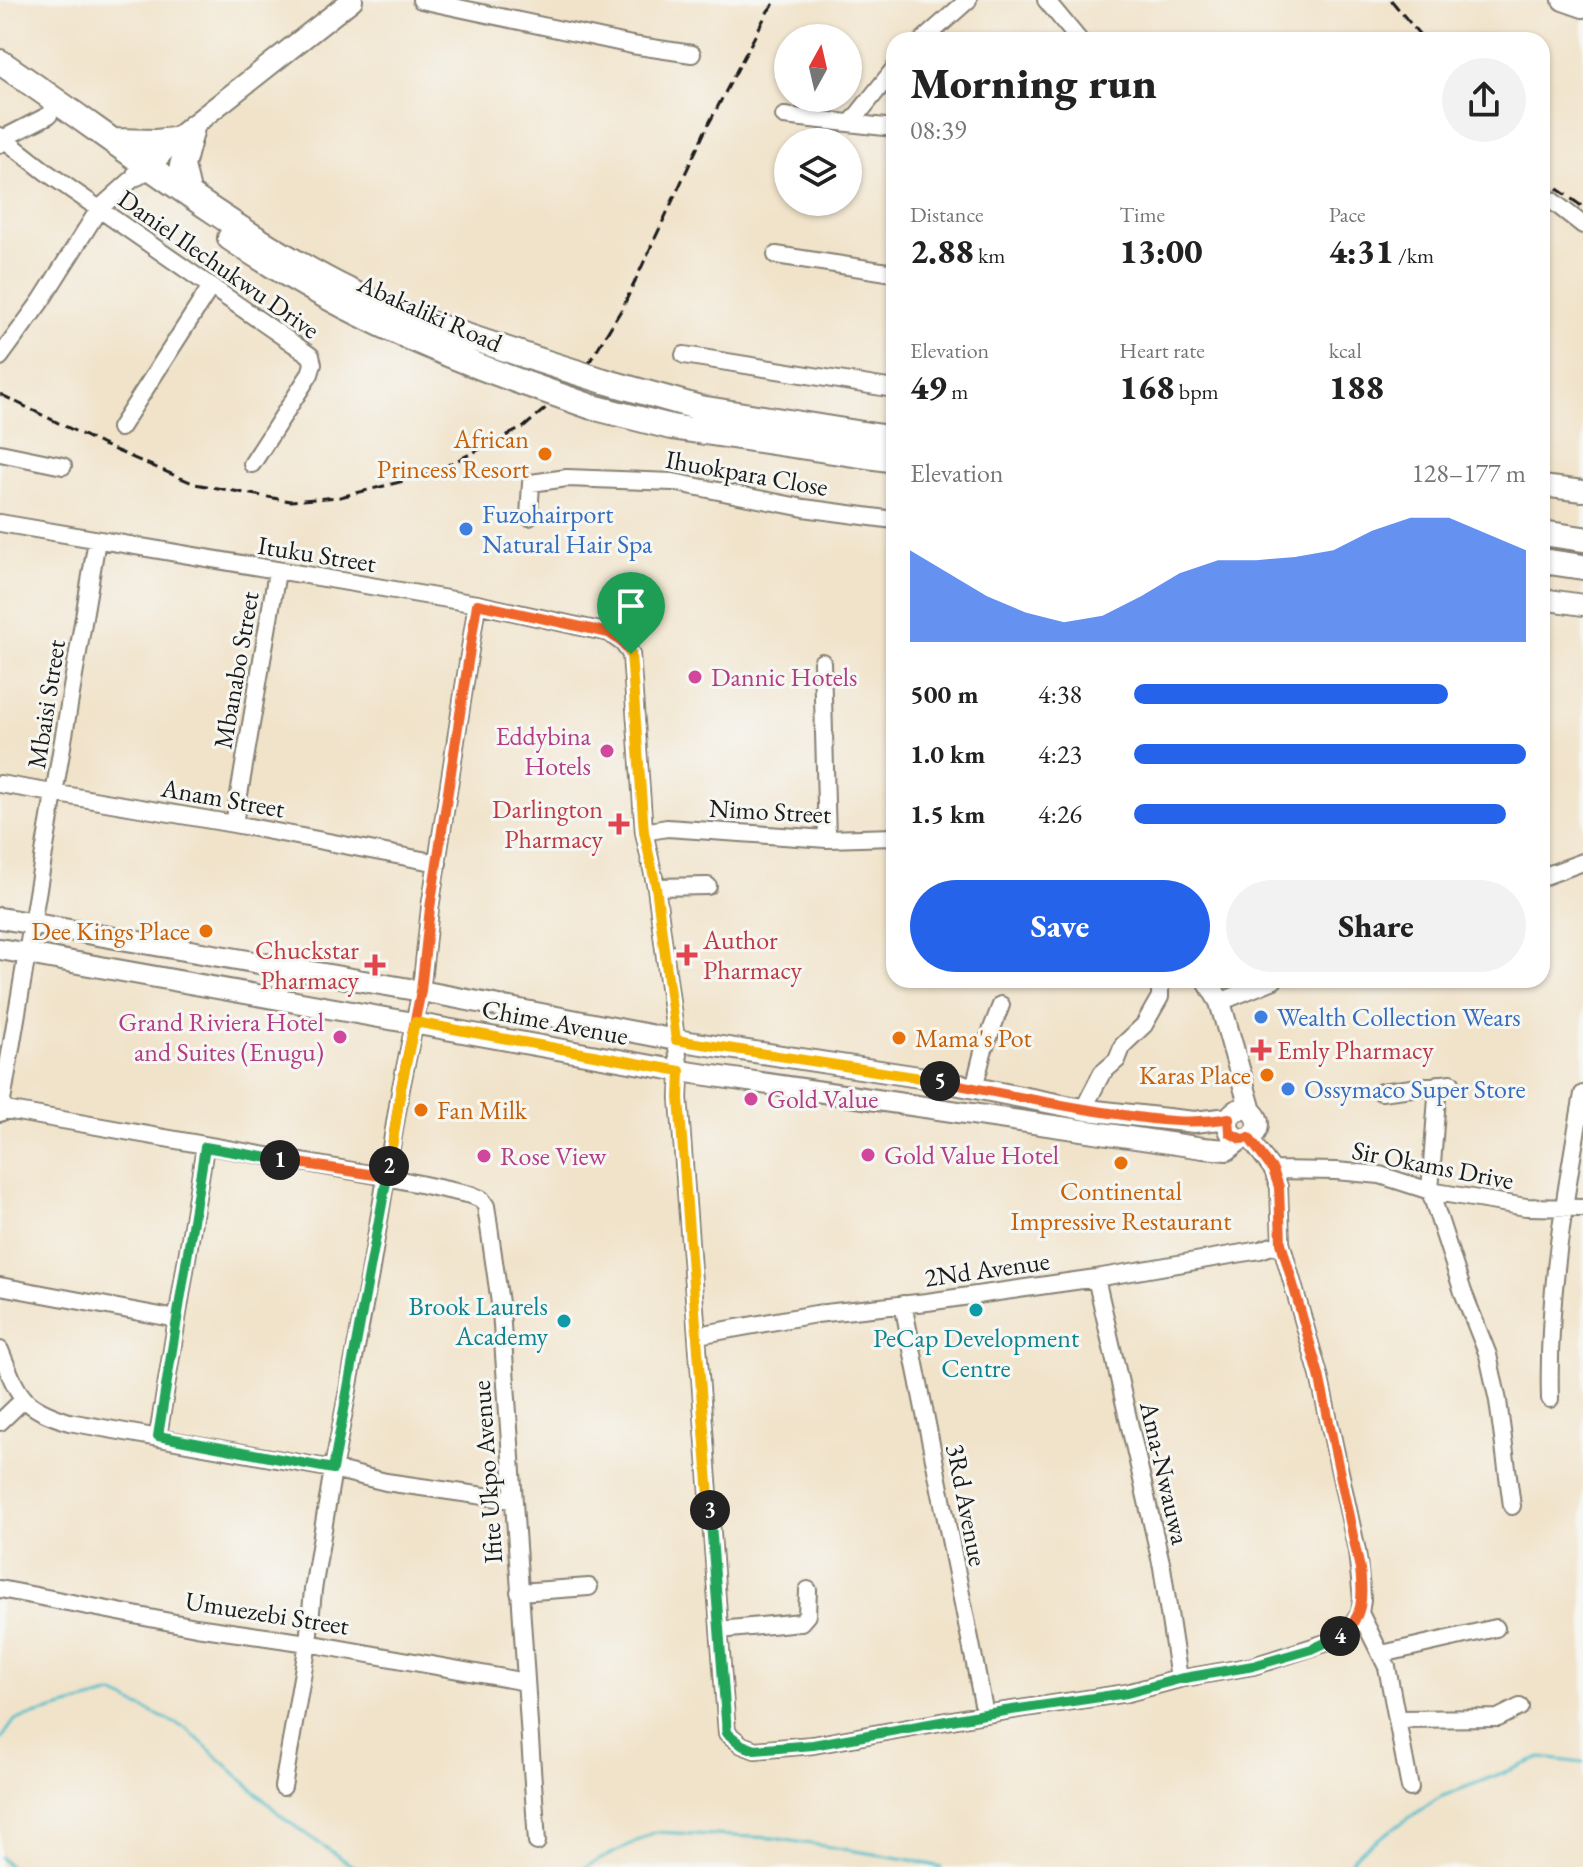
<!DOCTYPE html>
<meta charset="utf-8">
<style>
body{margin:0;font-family:"EB Garamond",serif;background:#f2f2f2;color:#222;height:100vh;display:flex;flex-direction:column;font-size:30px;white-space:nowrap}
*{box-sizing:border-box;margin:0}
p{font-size:26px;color:#767676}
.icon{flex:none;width:44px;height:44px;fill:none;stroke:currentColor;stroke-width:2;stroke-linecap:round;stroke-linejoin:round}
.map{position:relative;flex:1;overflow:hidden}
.side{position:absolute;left:886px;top:32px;width:664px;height:956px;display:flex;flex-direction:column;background:#fff;border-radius:24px;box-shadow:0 2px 6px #0004}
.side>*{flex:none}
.needle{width:52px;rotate:8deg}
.fabs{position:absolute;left:774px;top:24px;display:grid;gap:16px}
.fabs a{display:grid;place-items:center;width:88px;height:88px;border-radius:50%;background:#fff;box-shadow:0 2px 6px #0004;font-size:40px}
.pin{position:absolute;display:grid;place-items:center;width:68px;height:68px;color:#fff;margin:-82px -34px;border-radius:50% 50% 50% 0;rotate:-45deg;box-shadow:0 0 8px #0007}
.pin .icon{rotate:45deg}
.km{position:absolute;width:40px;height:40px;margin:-20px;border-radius:50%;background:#222;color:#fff;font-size:22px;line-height:40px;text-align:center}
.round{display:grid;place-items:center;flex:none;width:84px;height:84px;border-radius:42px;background:#f2f2f2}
.overview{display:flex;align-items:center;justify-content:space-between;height:136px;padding:0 24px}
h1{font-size:44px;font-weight:800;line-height:60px}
.figures{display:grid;grid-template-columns:repeat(3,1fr);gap:12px;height:136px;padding:8px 24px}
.figures div{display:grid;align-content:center}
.figures b{font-size:34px;font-weight:800}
.figures small{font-size:22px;font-weight:400}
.figures p{font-size:22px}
.chart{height:224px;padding:16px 24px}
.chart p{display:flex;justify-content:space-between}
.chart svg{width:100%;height:144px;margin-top:8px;fill:#2563eb;opacity:.7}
.action{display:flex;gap:16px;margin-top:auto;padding:16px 24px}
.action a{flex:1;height:92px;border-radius:48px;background:#2563eb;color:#fff;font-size:32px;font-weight:800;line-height:92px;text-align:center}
.action a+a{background:#f2f2f2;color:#222}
ul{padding:0 24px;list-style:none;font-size:26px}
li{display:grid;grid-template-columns:128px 96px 1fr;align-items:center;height:60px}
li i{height:20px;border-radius:10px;background:#2563eb}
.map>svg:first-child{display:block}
</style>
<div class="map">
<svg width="1583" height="1867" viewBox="0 0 1583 1867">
<rect width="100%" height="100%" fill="#f6f6f2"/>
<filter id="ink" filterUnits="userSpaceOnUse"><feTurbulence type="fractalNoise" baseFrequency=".0125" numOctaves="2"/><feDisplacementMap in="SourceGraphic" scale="16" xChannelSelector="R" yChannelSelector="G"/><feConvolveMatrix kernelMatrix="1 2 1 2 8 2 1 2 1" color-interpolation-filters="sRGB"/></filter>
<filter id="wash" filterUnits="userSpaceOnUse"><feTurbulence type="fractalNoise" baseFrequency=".006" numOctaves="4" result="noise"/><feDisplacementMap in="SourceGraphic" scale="32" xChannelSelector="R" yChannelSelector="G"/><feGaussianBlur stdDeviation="1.8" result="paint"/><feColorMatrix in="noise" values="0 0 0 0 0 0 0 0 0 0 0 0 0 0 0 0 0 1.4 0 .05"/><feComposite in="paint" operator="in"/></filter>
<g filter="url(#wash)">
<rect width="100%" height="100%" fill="#f1e3ca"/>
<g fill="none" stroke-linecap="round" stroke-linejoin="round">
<path stroke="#50bdc9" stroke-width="3" d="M0 1741 15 1720 113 1694 187 1729 286 1820 354 1867
M0 1857 10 1867
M585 1867 655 1832 773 1838 906 1859 941 1867
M1346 1867 1360 1851 1440 1797 1541 1758 1583 1763"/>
</g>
</g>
<g filter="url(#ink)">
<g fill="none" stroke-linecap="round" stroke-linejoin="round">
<g stroke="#868073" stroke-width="20">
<path id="minor" d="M421 0 632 45 692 54
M1046 0 1079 40
M923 40 968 0
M784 116 894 128
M851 123 894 69
M0 136 46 172 311 356 313 364 310 374 252 464
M0 144 4 138 49 115
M1542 193 1583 225
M776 255 894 273
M684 355 894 389
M0 357 41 301 99 209 137 175
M120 428 210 288
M0 453 63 466
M529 517 531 483 567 478 673 482 804 508 894 520
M0 523 477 604 609 633 623 643 631 654 644 832 656 887 680 1071 679 1098 727 1733 742 1745 755 1750 813 1745 985 1714 1127 1693 1179 1679 1253 1666 1335 1640 1349 1630 1360 1613 1362 1599 1357 1551 1319 1375 1281 1243 1279 1187 1273 1170 1249 1138
M822 662 827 839
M0 784 234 824 438 863
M234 824 277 572
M644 832 667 828 827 839 894 837
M1542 877 1583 862
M656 887 708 886
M1220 1002 1274 980
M1438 1084 1430 1191 1463 1292 1488 1355 1498 1401 1512 1506
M974 1088 983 1052 1001 1005
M1381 1092 1451 1083
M0 1109 387 1177 471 1195 481 1199 486 1206 501 1310 537 1842
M1087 1110 1088 1100 1102 1073 1117 1060 1123 1045 1144 1025 1160 997V986L1163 980
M0 1113 97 540
M1273 1170 1336 1171 1380 1175 1430 1191 1526 1207 1583 1208
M1096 1278 1162 1567 1179 1679
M0 1286 177 1319
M903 1304 985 1714
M698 1335 816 1314 927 1302 1096 1278 1260 1250 1281 1243
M0 1350C19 1396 19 1406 69 1422L333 1469 386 1482 512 1500
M1550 1399C1547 1297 1565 1195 1583 1094
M0 1422 23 1400
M158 1436 205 1147
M0 1589 196 1627 308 1643 526 1682
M519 1592 589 1587
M1360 1613 1387 1667 1410 1788
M720 1630 801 1622 807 1615 808 1590
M1382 1654 1496 1628
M1398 1719 1498 1718 1520 1707
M283 1787 308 1643 313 1590 333 1469 370 1274 401 1088 421 991 430 908 477 604"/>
</g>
<g stroke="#868073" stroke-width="24">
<path id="major" d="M1563 0 1583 7
M137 175 150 166 174 140 352 0
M1542 486 1583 491
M1542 599 1583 605
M0 918 421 991 676 1040 919 1077 1087 1110 1194 1122 1229 1118
M0 949 680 1071 1203 1148 1227 1150 1241 1139
M1207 980 1220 1002 1251 1111
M1228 1124a15 15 0 1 1 30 0a15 15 0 1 1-30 0Z"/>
</g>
<g stroke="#868073" stroke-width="28">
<path id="highway" d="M0 62C112 138 220 224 339 286 402 318 472 337 538 360
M113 141 156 142 174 140
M188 191 182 166 192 128
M230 238C320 299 419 346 521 382
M604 381 700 408 894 439
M592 407 671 427 894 460
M1542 533 1583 539
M1542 561 1583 567"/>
</g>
<use href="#minor" stroke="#fff" stroke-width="16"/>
<use href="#major" stroke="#fff" stroke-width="20"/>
<use href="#highway" stroke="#fff" stroke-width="24"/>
<path stroke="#1c1c1c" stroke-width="3" stroke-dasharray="12 6" stroke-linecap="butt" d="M1391 0 1424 40
M1542 178 1583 207
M0 394 103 445 195 484 290 501 340 497 428 475 524 427 579 379 623 307 706 129 768 11 777 0"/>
<g stroke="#868073" stroke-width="28" stroke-linecap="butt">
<path id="highway-bridge" d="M538 360 604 381
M521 382 592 407"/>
</g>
<use href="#highway-bridge" stroke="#fff" stroke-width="24"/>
</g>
</g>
<g fill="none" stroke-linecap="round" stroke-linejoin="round" filter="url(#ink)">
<g stroke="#fff" stroke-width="16">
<path id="split-1" d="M280 1160 387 1177 401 1088 421 991 430 908 477 604 609 633 623 643 631 654"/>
</g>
<g stroke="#fff" stroke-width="16">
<path id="split-2" d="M280 1160 205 1147 158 1436 333 1469 389 1166"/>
</g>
<g stroke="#fff" stroke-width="16">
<path id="split-3" d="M389 1166 401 1088 415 1022 680 1071 679 1098 710 1510"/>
</g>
<g stroke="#fff" stroke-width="16">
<path id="split-4" d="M710 1510 727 1733 742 1745 755 1750 813 1745 985 1714 1127 1693 1179 1679 1253 1666 1312 1649 1340 1636"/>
</g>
<g stroke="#fff" stroke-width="16">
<path id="split-5" d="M940 1081C999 1093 1058 1106 1117 1114 1154 1120 1192 1125 1229 1118L1230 1133 1241 1139 1249 1138 1273 1170 1279 1187 1281 1243 1319 1375 1360 1569C1363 1596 1364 1619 1340 1636"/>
</g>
<g stroke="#fff" stroke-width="16">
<path id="split-6" d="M631 654 644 832 656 887 676 1040 940 1081"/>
</g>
<use href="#split-1" stroke="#f0652b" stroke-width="10"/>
<use href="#split-2" stroke="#22a559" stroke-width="10"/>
<use href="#split-3" stroke="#f5b400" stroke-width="10"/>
<use href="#split-4" stroke="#22a559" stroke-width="10"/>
<use href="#split-5" stroke="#f0652b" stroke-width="10"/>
<use href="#split-6" stroke="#f5b400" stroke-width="10"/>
</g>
<g fill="#e8710a" stroke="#f6f6f2" stroke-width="3">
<circle cx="545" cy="454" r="8"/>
<circle cx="206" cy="931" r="8"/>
<circle cx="899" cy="1038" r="8"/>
<circle cx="1267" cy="1075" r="8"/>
<circle cx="421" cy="1110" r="8"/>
<circle cx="1121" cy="1163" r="8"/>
</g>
<g fill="#3f7fe0" stroke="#f6f6f2" stroke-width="3">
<circle cx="466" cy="529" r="8"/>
<circle cx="1261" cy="1017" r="8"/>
<circle cx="1288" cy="1089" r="8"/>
</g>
<g fill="#d1479c" stroke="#f6f6f2" stroke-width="3">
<circle cx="695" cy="677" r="8"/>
<circle cx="607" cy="751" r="8"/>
<circle cx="340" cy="1037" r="8"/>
<circle cx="751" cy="1099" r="8"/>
<circle cx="868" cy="1155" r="8"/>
<circle cx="484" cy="1156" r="8"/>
</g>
<g fill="#e0444e" stroke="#f6f6f2" stroke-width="3">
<path d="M615 812h8v8h8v8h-8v8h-8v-8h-8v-8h8z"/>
<path d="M683 943h8v8h8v8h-8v8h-8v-8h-8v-8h8z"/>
<path d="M371 953h8v8h8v8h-8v8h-8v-8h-8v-8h8z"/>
<path d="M1257 1038h8v8h8v8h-8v8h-8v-8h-8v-8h8z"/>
</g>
<g fill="#0f9aa8" stroke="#f6f6f2" stroke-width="3">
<circle cx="976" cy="1310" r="8"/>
<circle cx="564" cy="1321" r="8"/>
</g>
<g text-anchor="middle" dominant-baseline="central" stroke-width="6" stroke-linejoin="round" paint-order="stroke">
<g font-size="26" fill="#1c1c1c" stroke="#f6f6f2">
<text transform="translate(219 264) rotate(35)">Daniel Ilechukwu Drive</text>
<text transform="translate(430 313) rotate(24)">Abakaliki Road</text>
<text transform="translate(747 473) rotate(10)">Ihuokpara Close</text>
<text transform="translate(317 554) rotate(9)">Ituku Street</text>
<text transform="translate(236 670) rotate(-80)">Mbanabo Street</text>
<text transform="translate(46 704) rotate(-81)">Mbaisi Street</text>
<text transform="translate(223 798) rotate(10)">Anam Street</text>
<text transform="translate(770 811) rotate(3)">Nimo Street</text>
<text transform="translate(555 1022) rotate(11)">Chime Avenue</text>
<text transform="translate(1433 1165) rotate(11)">Sir Okams Drive</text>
<text transform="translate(987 1269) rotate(-8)">2Nd Avenue</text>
<text transform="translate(487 1472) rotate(-94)">Ifite Ukpo Avenue</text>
<text transform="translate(1165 1473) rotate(77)">Ama-Nwauwa</text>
<text transform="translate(967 1505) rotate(79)">3Rd Avenue</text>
<text transform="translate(267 1613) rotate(9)">Umuezebi Street</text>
</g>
<g font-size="26" fill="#c56008" stroke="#f6f6f2" text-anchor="end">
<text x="529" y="439">African<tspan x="529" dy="30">Princess Resort</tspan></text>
<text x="190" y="931">Dee Kings Place</text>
<text x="915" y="1038" text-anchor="start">Mama's Pot</text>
<text x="1251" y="1075">Karas Place</text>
<text x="437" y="1110" text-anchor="start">Fan Milk</text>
<text x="1121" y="1191" text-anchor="middle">Continental<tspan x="1121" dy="30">Impressive Restaurant</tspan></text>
</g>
<g font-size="26" fill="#366cbe" stroke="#f6f6f2" text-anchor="start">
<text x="482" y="514">Fuzohairport<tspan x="482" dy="30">Natural Hair Spa</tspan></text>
<text x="1277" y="1017">Wealth Collection Wears</text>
<text x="1304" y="1089">Ossymaco Super Store</text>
</g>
<g font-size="26" fill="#b23c85" stroke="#f6f6f2" text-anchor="start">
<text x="711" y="677">Dannic Hotels</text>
<text x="591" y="736" text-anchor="end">Eddybina<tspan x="591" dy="30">Hotels</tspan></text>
<text x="324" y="1022" text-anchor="end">Grand Riviera Hotel<tspan x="324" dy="30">and Suites (Enugu)</tspan></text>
<text x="767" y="1099">Gold Value</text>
<text x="884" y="1155">Gold Value Hotel</text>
<text x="500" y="1156">Rose View</text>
</g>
<g font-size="26" fill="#be3a42" stroke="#f6f6f2" text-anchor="end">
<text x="603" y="809">Darlington<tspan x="603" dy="30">Pharmacy</tspan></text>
<text x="703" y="940" text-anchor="start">Author<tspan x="703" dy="30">Pharmacy</tspan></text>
<text x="359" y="950">Chuckstar<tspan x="359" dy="30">Pharmacy</tspan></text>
<text x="1277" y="1050" text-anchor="start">Emly Pharmacy</text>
</g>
<g font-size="26" fill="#0d838f" stroke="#f6f6f2" text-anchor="end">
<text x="548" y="1306">Brook Laurels<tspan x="548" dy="30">Academy</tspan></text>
<text x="976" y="1338" text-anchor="middle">PeCap Development<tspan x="976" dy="30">Centre</tspan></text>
</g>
</g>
</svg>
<div class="fabs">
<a><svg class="needle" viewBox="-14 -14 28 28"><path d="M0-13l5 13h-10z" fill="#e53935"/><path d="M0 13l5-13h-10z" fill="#767676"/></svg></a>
<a><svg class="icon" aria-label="layers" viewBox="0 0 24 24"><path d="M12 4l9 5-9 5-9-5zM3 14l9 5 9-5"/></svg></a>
</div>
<div class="pin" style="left:631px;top:654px;background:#1e9e55"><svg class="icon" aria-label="arrive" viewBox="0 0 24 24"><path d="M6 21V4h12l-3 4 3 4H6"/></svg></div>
<b class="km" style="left:280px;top:1160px">1</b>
<b class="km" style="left:389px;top:1166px">2</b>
<b class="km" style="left:710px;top:1510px">3</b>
<b class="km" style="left:1340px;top:1636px">4</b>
<b class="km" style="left:940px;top:1081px">5</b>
<section class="side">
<div class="overview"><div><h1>Morning run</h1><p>08:39</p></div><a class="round"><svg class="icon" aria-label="share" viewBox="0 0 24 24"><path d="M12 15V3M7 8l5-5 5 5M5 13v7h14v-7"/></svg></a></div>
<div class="figures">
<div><p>Distance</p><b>2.88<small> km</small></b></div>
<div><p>Time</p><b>13:00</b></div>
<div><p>Pace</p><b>4:31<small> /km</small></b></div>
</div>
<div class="figures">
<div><p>Elevation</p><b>49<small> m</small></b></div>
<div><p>Heart rate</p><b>168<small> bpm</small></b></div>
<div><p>kcal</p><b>188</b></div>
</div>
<div class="chart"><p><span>Elevation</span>128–177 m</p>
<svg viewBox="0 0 160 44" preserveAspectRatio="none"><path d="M0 44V16L10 23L20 30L30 35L40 38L50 36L60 30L70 23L80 19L90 19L100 18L110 16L120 10L130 6L140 6L150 11L160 16V44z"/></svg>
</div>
<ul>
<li><b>500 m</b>4:38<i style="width:80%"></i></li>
<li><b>1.0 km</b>4:23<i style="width:100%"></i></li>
<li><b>1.5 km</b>4:26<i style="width:95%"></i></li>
</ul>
<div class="action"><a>Save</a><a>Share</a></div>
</section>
</div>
